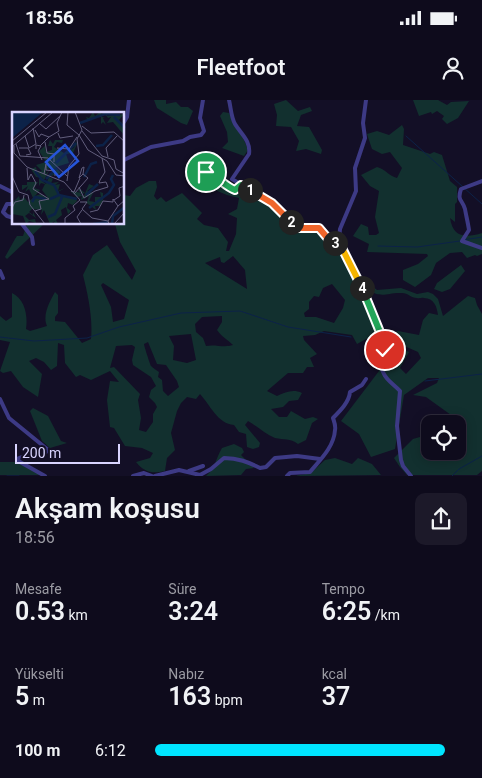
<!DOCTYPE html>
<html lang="tr">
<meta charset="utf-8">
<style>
body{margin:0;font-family:Roboto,sans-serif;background:#1c1929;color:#f1f3f6;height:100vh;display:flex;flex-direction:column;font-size:19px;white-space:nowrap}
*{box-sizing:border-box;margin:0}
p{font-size:16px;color:#9b9ba3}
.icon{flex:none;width:28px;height:28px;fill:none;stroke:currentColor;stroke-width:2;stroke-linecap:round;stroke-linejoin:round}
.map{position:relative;height:376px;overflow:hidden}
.details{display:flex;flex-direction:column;background:#0e0b1c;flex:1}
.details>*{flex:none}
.fabs{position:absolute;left:421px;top:315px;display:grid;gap:10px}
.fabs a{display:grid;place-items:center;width:45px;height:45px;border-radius:10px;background:#0e0b1c;box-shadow:0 2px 12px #0003,0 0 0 1px #2e2b3b;font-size:25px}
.scale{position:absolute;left:15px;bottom:12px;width:105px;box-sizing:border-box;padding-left:5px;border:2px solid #d9d4ff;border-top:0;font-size:14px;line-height:18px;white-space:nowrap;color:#d9d4ff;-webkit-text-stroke:4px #130f26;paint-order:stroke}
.pin{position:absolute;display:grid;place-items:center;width:42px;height:42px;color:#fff;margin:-21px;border:2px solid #fff;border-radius:50%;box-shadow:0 1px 5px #0007}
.km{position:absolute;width:25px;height:25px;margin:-12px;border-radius:50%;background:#222;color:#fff;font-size:14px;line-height:25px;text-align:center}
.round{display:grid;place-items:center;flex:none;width:52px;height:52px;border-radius:10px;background:#1c1929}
.summary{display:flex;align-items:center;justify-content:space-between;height:85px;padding:0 15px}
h1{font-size:28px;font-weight:600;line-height:38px}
.figures{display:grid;grid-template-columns:repeat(3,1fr);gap:8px;height:85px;padding:5px 15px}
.figures div{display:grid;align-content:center}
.figures b{font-size:25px;font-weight:600}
.figures small{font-size:14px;font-weight:400}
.figures p{font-size:14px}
ul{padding:0 15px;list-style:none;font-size:16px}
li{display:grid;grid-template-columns:80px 60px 1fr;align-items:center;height:38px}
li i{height:12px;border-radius:6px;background:#00e5ff}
.status{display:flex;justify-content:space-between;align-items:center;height:35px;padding:0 25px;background:#0e0b1c;direction:ltr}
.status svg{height:14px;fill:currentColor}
header{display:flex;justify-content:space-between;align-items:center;height:65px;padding:0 15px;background:#0e0b1c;font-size:22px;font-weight:600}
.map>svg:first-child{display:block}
</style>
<div class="status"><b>18:56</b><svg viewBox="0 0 49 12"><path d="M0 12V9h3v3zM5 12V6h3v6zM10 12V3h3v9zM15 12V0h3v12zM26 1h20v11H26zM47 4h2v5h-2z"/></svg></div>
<header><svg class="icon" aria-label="back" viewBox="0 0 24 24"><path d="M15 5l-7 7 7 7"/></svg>Fleetfoot<svg class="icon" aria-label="person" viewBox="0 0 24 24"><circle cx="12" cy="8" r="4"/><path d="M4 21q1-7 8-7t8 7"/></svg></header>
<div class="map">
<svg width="482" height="376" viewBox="0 0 482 376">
<rect width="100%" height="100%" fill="#130f26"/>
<path fill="#12302f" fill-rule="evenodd" d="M154 0H166V4L176 2 181 7H188L193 11 187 25 181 23 157 8Z
M286 0 298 11 310 7 312 11 301 15 297 26 309 27 322 50 321 54 306 49 296 51 299 41 291 27 276 26 277 15 274 4Z
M413 0H438L447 5 451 2 469 1 458 18 447 24 442 19 444 16 437 11 432 14 431 12 419 16Z
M223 12 229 13C234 26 244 36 248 50L244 56 222 48 228 42 227 32 220 16Z
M402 25 404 29 403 45 430 54 434 52 442 55 450 81 457 87V102L455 104V122L450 118C453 138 466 138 482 133V154L477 156 475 155 467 158 462 152 450 153 436 163 431 175 415 187 403 180V170L418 164 428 156 427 154 367 152 369 144 353 136 361 124 368 127 369 135H376L379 133 375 117 379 91 370 86 361 75 377 67C385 69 389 76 397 78L402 68 390 52 382 54 372 49 367 34 377 31 389 35Z
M149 81H156L157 87 154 96 157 100 161 97 166 102 182 93 202 113 197 119 204 125 218 128 228 142 226 151H229L236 134 237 118 228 114 237 109 239 98 227 95 215 90 219 85 233 92 245 89 267 101 299 130 320 131 330 142 339 148 354 175 363 179 377 190 401 188 417 194 428 192 433 194 438 199 443 216 468 196 475 198 477 205 482 214V371L477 375H407L400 367 394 358 413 339 430 334V351H458V324H430V327L429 323 447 322 451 315 426 297 413 295 437 283 439 278H428L404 295 395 349 371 357 359 334 341 321 379 271 376 258 386 256 394 245 409 252 400 268 406 274 421 258 418 252 395 242 386 244 383 232 391 234 398 231 419 235 423 220 429 213 438 215C437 207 434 198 424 198 422 197 419 199 417 198 411 198 408 193 402 193 387 192 383 199 368 190L373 203 364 202 378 239 368 238 357 244 352 235 324 231 315 235 303 236 304 240 317 254 310 258 314 267H307L303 273H288L267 291 277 296C286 292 293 289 302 293L298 300 289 301 283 307 271 309 279 317H287L291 311 305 319 313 317 318 319 312 323 306 340 298 344C290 338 284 340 275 338 265 334 257 326 248 321L245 325 260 343 259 347 253 349 247 347 246 334 239 332 234 325C218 324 210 305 200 294L196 299 187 297 181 303 177 311 171 333 175 350 167 358 165 371C152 374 144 372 136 362L150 358 153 353 142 348 125 346 114 328 110 327 107 300 110 281 119 282 110 271 91 280 80 275 76 277 65 263 64 245 58 243 57 266 51 270 44 262 36 258 29 261 42 274 38 297 23 287 11 271 3 273 0 271 10 242 0 240V216L6 221 12 217V193C25 199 28 216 26 229L30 231 47 226C42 215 50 201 55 192L58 195V213L55 217V221L65 222 82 243 91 239C93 218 88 195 83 175L93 155 107 145 132 180 136 171 120 142 115 124H124V95L130 96 136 88ZM233 156 245 170 247 189 205 163 220 157 221 162 224 163ZM103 183 129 200 124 219 113 222 111 207 101 185ZM332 184 345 200 343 208 334 223 316 217H305L304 213 309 209V202L314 196 319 197 323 188ZM222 216V222L217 230C223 238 227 239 233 245 224 248 215 244 206 246L203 238 196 232 195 224 202 217ZM191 234 196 260 187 263 173 260 174 246 169 236ZM148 242 157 264 166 265 177 281 179 287 168 296 163 291 162 280 158 277 159 272C156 270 153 268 151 266 150 264 144 246 144 244ZM132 245 135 247 132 260 133 265 151 277 156 286 151 290 149 297 155 303 157 307 153 314V322L146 332 139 330 141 318 138 300 140 294 114 267 110 268 116 246Z
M27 124 34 125 44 124 7 159 5 157 15 139 17 136H23Z
M461 165 465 171 450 189 442 192 434 189 437 183Z
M33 308 48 316 61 341 67 343 50 348 42 341 30 311Z
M234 344 242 348 244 352 241 355 254 368 246 369 241 375 206 376C216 367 215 360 222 348Z
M335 358 352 364 358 358 372 364 381 375 295 376 311 373 325 360Z
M0 362H16L41 375H0Z"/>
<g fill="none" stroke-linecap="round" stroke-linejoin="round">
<path stroke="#0c2248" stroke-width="1" d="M406 36 482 104
M463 140 482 137
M378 146 417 147 460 141
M0 237 34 241 87 238 119 227 181 213 240 211 288 227 351 237
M425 281 482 274
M7 376H19
M452 376 459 369 482 356"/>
<path stroke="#3d3a85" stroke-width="4" d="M229 0C231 8 231 17 235 24 241 34 251 41 249 54L232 79 271 103 288 120 299 128H319L330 141 341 146
M366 0 363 23 365 38 355 68 356 91 340 129 339 140 341 148C358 177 373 208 383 240 386 251 378 265 384 274 387 281 395 285 400 291L397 326 401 360 403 366 411 376
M124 22 127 17 129 0
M124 60 151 47 183 41 190 37 201 35 204 31 200 18 203 0
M199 78 202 73C217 70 223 85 235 90L241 85
M482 81 461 89C457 101 462 99 465 109 466 115 468 123 469 130L462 141 482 148
M0 86 14 93
M14 104H7L3 112 7 116 14 118
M22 124 32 137 33 144
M0 171 3 178
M0 299 9 318 47 349 46 352C37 355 27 354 17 359L20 362 45 376
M189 371 203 366
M133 376 144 373 152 376
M155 376 179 370 200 375 211 369 224 358C238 358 248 362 260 368L266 367 275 358 297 356 320 359
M287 376 290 373 310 372C320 360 334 347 335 330 336 326 334 321 333 318 341 310 349 302 350 292L362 285 366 279"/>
</g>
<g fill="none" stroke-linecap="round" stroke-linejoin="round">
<g stroke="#fff" stroke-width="10">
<path id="split-1" d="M206 72C218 76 224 86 235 90L241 85 250 90"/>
</g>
<g stroke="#fff" stroke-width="10">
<path id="split-2" d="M250 90 272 103 291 122"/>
</g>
<g stroke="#fff" stroke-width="10">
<path id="split-3" d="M291 122 299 128H319L330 141 335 143"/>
</g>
<g stroke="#fff" stroke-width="10">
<path id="split-4" d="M335 143 341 146 362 188"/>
</g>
<g stroke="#fff" stroke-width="10">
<path id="split-5" d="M362 188 382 237"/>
</g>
<g stroke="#fff" stroke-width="10">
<path id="split-6" d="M382 237 385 250"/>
</g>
<use href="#split-1" stroke="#22a559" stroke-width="6"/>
<use href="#split-2" stroke="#f0652b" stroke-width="6"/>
<use href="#split-3" stroke="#f0652b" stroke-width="6"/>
<use href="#split-4" stroke="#f5b400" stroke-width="6"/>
<use href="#split-5" stroke="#22a559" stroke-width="6"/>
<use href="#split-6" stroke="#f5b400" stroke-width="6"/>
</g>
<g transform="translate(12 12)">
<rect width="112" height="112" fill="#130f26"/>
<path d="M81 0 83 4 88 0H95V4L112 2 107 8 109 11 112 8 109 12 112 13V23L101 10 95 11 99 5 96 6 93 2 89 1 90 5 93 6H91L94 13 91 10 89 12V3L76 9 74 5 77 6ZM38 28 41 32 43 28H51L50 31 45 30 42 35 52 41 62 36 64 29 65 32 61 41 54 42 57 51 44 55 49 61 39 64 43 57 38 56 34 58V62L37 58 36 61 32 68 30 69 34 72 37 65 41 67 39 71 47 70 43 73 48 72 46 79 53 76 46 80 48 84 63 85 65 89 61 93 56 91 55 96 59 99 56 102 54 95 49 98 50 103 44 108 46 112H41L43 109 38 112 32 98 29 103 30 98 20 97 17 100 21 103V100L24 106 17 101 13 104 17 108 23 107 24 111 17 109 14 112 11 104 0 102V91L7 84 8 88 12 85 16 90 21 86 17 77 13 80 16 74 10 78V73H15V70H26L22 76 28 78 23 84 29 82 36 86 30 78 33 72 29 71 27 74V67L32 66 24 65 19 57 24 55 25 60 30 59 24 53 34 50 27 39 33 34 34 40 40 38V34H36ZM77 72 82 74 75 79 81 81 77 89 83 90V85H89L88 80 91 81V88L88 94H83L84 98 72 89 75 90 77 84 69 88 70 84 65 85 58 79 71 81 66 79 68 77 73 81 68 82 72 84Z" fill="#12302f"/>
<path d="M0 0 30 1 31 0 0 26Z" fill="#0c2248"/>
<path fill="none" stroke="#0c2248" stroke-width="2.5" d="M102 5 113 16M68 11 93 2 108 3M84 34 91 33 100 23M44 51 64 31M23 59 30 68 42 73 47 83M72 65 79 52 85 50M34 67 45 56M74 83 86 72M38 87 47 83 65 87M20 90 23 85 34 87M77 96 97 81 102 73 99 67 101 63M36 105 43 102 50 85M81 112 96 110M100 112 101 104 113 95"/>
<path fill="none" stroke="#625e7d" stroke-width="1" d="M56 0 55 13 67 23 76 38 95 49 104 63 113 64M27 11 34 17 48 4M70 14 79 21 102 20 113 30M23 18 27 25 29 22 37 25 28 34M70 19 90 44 102 48 104 57 113 62M46 21 48 26 61 24M13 24 17 36 24 32 21 16M37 25 47 19 45 11 50 0M0 29 35 0M33 30 35 41 42 42V50M4 32 8 44 36 46 55 64M2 34V41L15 55 52 70 68 88 61 94 63 98 53 106V112M0 35 41 0M7 36H16L19 42 14 43M45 36 57 37 65 25M24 37V33L29 34 26 39 30 48M96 45 94 36 105 24M15 56 16 68 19 62 24 71 21 77 37 87 27 89 29 97 23 99M32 62 34 52V58L43 59V64M0 64 7 80 16 83 18 93 33 112M88 68 93 60 90 46M55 69 57 54 67 42 65 27 70 18 63 0M67 75 72 86 83 79 96 75 94 70 87 71 88 68M59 79 62 80 68 66M62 82 76 66 71 62 67 66 70 56 72 55 71 62M102 88 108 84 107 76 113 74M68 90H75L70 97 80 106 96 109 97 112M0 96 3 90 11 88 12 83M78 100 86 98 91 89 101 90V87L106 94 113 88M96 109 106 94M69 112 65 105 70 98M102 112 113 100"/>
<path fill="#2655da" fill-opacity="0.15" stroke="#2655da" stroke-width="2.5" d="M53 33 66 49 47 65 34 50Z"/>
<rect width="112" height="112" fill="none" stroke="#d9d4ff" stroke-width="2.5"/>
</g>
</svg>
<div class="fabs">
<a><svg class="icon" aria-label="locate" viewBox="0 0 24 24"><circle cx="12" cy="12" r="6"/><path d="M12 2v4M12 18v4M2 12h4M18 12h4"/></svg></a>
</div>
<div class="scale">200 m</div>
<div class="pin" style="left:206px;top:72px;background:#1e9e55"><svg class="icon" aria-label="arrive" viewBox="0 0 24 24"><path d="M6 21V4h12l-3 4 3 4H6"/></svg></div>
<div class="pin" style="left:385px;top:250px;background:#d93025"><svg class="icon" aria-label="check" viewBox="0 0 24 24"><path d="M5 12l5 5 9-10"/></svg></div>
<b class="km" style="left:250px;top:90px">1</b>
<b class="km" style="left:291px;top:122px">2</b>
<b class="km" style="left:335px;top:143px">3</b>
<b class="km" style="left:362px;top:188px">4</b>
</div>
<section class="details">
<div class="summary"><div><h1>Akşam koşusu</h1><p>18:56</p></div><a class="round"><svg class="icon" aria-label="share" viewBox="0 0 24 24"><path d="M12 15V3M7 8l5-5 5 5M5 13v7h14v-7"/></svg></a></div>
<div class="figures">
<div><p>Mesafe</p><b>0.53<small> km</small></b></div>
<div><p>Süre</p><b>3:24</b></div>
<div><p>Tempo</p><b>6:25<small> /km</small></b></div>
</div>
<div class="figures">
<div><p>Yükselti</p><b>5<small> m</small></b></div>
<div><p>Nabız</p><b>163<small> bpm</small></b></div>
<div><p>kcal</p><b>37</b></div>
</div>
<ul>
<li><b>100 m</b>6:12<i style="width:93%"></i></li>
</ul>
</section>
